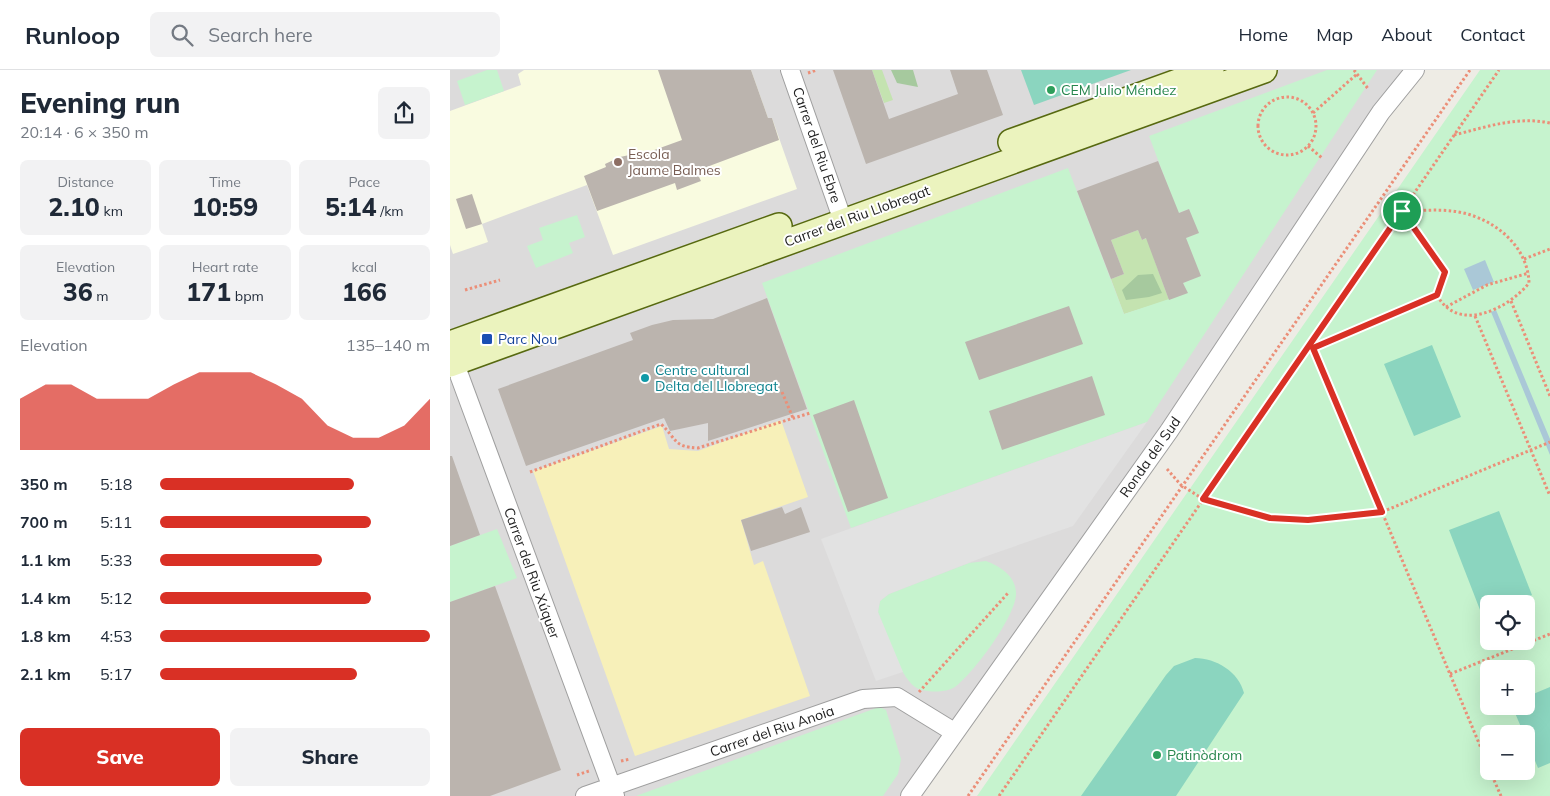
<!DOCTYPE html>
<meta charset="utf-8">
<style>
body{margin:0;font-family:Mulish,sans-serif;background:#f2f2f3;color:#1f2937;height:100vh;display:flex;flex-direction:column;font-size:19px;white-space:nowrap}
*{box-sizing:border-box;margin:0}
p{font-size:16px;color:#747a83}
.icon{flex:none;width:28px;height:28px;fill:none;stroke:currentColor;stroke-width:2;stroke-linecap:round;stroke-linejoin:round}
.map{position:relative;flex:1;overflow:hidden}
.details{display:flex;flex-direction:column;background:#fff;width:450px}
.details>*{flex:none}
.tools{position:absolute;left:1030px;top:525px;display:grid;gap:10px}
.tools a{display:grid;place-items:center;width:55px;height:55px;border-radius:8px;background:#fff;box-shadow:0 5px 20px #0002;font-size:25px}
.pin{position:absolute;display:grid;place-items:center;width:42px;height:42px;color:#fff;margin:-21px;border:2px solid #fff;border-radius:50%;box-shadow:0 1px 5px #0007}
.round{display:grid;place-items:center;flex:none;width:52px;height:52px;border-radius:8px;background:#f2f2f3}
.overview{display:flex;align-items:center;justify-content:space-between;height:85px;padding:0 20px}
h1{font-size:28px;font-weight:800;line-height:38px}
.stats{display:grid;grid-template-columns:repeat(3,1fr);gap:8px;height:85px;padding:5px 20px}
.stats div{display:grid;align-content:center;border-radius:8px;background:#f2f2f3;text-align:center}
.stats b{font-size:25px;font-weight:800}
.stats small{font-size:14px;font-weight:400}
.stats p{font-size:14px}
.chart{height:140px;padding:10px 20px}
.chart p{display:flex;justify-content:space-between}
.chart svg{width:100%;height:90px;margin-top:5px;fill:#d93025;opacity:.7}
.cta{display:flex;gap:10px;margin-top:auto;padding:10px 20px}
.cta a{flex:1;height:58px;border-radius:8px;background:#d93025;color:#fff;font-size:20px;font-weight:800;line-height:58px;text-align:center}
.cta a+a{background:#f2f2f3;color:#1f2937}
ul{padding:0 20px;list-style:none;font-size:16px}
li{display:grid;grid-template-columns:80px 60px 1fr;align-items:center;height:38px}
li i{height:12px;border-radius:6px;background:#d93025}
header{display:flex;align-items:center;gap:30px;box-sizing:border-box;height:70px;padding:0 25px;background:#fff;border-bottom:1px solid #e0e1e3}
header strong{font-size:24px}
nav{display:flex;gap:28px;margin-inline-start:auto;font-size:18px}
.search{width:350px;height:45px;background:#f2f2f3;display:flex;align-items:center;gap:12px;box-sizing:border-box;padding:0 18px;border-radius:8px;color:#747a83;font-size:19px}
main{display:flex;flex:1;min-height:0}
.map>svg:first-child{display:block}
</style>
<header>
<strong>Runloop</strong>
<div class="search"><svg class="icon" aria-label="search" viewBox="0 0 24 24"><circle cx="10" cy="10" r="6"/><path d="M15 15l6 6"/></svg>Search here</div>
<nav><a>Home</a><a>Map</a><a>About</a><a>Contact</a></nav>
</header>
<main>
<section class="details">
<div class="overview"><div><h1>Evening run</h1><p>20:14 · 6 × 350 m</p></div><a class="round"><svg class="icon" aria-label="share" viewBox="0 0 24 24"><path d="M12 15V3M7 8l5-5 5 5M5 13v7h14v-7"/></svg></a></div>
<div class="stats">
<div><p>Distance</p><b>2.10<small> km</small></b></div>
<div><p>Time</p><b>10:59</b></div>
<div><p>Pace</p><b>5:14<small> /km</small></b></div>
</div>
<div class="stats">
<div><p>Elevation</p><b>36<small> m</small></b></div>
<div><p>Heart rate</p><b>171<small> bpm</small></b></div>
<div><p>kcal</p><b>166</b></div>
</div>
<div class="chart"><p><span>Elevation</span>135–140 m</p>
<svg viewBox="0 0 160 44" preserveAspectRatio="none"><path d="M0 44V19L10 12L20 12L30 19L40 19L50 19L60 12L70 6L80 6L90 6L100 12L110 19L120 32L130 38L140 38L150 32L160 19V44z"/></svg>
</div>
<ul>
<li><b>350 m</b>5:18<i style="width:72%"></i></li>
<li><b>700 m</b>5:11<i style="width:78%"></i></li>
<li><b>1.1 km</b>5:33<i style="width:60%"></i></li>
<li><b>1.4 km</b>5:12<i style="width:78%"></i></li>
<li><b>1.8 km</b>4:53<i style="width:100%"></i></li>
<li><b>2.1 km</b>5:17<i style="width:73%"></i></li>
</ul>
<div class="cta"><a>Save</a><a>Share</a></div>
</section>
<div class="map">
<svg width="1100" height="726" viewBox="0 0 1100 726">
<rect width="100%" height="100%" fill="#eeece5"/>
<path fill="#dcdbdb" d="M0 0H963L450 726H0Z"/>
<path fill="#f9fbe0" d="M74 0H301L318 48H322L347 119 163 185 137 115 32 154 38 172 3 184 0 175V41L71 15 68 4Z"/>
<path fill="#c4e3b0" d="M422 0H432L443 30 434 33Z
M688 160 692 170 712 162 704 189 719 230 674 244 661 209 674 204 661 170Z"/>
<path fill="#a6c99e" d="M441 0H463L468 17 447 13Z
M703 204 712 223 699 227 676 230 672 220 688 205Z"/>
<path fill="#f7f0b9" d="M331 350 358 427 291 450 304 495 313 491 360 626 185 686 83 401 212 356 219 379 248 381Z"/>
<path fill="#c6f3ce" fill-rule="evenodd" d="M37 0H47L54 21 15 35 7 11Z
M877 0H927L697 352 401 458 312 213 618 98 674 244 737 223 733 213 750 206 736 168 748 163 739 139 728 143 699 66Z
M1030 0H1100V726H527ZM1039 534H1076V571H1039ZM1039 599H1076V636H1039ZM1039 664H1076V701H1039Z
M127 145 135 167 119 173 123 183 86 198 77 176 93 170 89 158Z
M47 459 67 508 0 532V476Z
M536 491C549 496 565 505 566 522 568 544 523 604 505 617 496 623 474 623 465 617 448 604 436 562 428 542L430 531 439 524 519 493Z
M429 637 436 640 451 689 448 704 433 726H186Z"/>
<path fill="#8bd5bf" d="M571 0H681L584 35Z
M982 275 1011 347 964 366 934 294Z
M1049 441 1082 525 1060 534H1039V542L1032 545 999 460Z
M745 588C766 588 789 602 794 623L726 726H631L716 605 724 596Z
M1100 617V693L1088 698 1076 669V664H1074L1062 636H1076V627Z"/>
<path fill="#e2e2e2" d="M697 352 623 456 534 487 439 524 430 531 428 542 453 602 426 611 371 469Z"/>
<path fill="#aac8d7" d="M1035 190 1044 212 1023 220 1014 199Z
M1046 240 1100 369V385L1041 242Z"/>
<path fill="#bbb4ae" d="M208 0H301L318 48H322L329 70 246 101 251 111 227 120 225 113 147 141 134 106 156 97 155 94 170 87 184 84 185 87 232 70Z
M383 0H422L439 49 508 24 500 0H537L553 45 416 94Z
M708 91 729 143 739 139 749 163 736 168 751 206 733 213 738 223 719 230 696 168 692 170 688 160 661 170 674 204 661 209 627 121Z
M22 124 32 154 16 159 6 129Z
M317 228 357 339 258 371V353L220 361 214 348 76 396 48 319 183 270 180 263 202 255 223 250 263 249Z
M619 236 633 274 529 310 515 272Z
M642 306 655 345 552 380 539 341Z
M404 330 438 428 398 442 363 345Z
M0 386H2L30 465 0 476Z
M332 437 335 444 351 437 360 462 301 481 291 450Z
M45 516 111 700 40 726H0V532Z"/>
<g fill="none" stroke-linecap="round" stroke-linejoin="round">
<g stroke="#9f9f9f" stroke-width="20">
<path id="street" d="M340 0 393 151
M1 283 165 726
M135 726 413 629 447 627 504 662
M460 726 719 361 931 42 965 0"/>
</g>
<g stroke="#576910" stroke-width="28">
<path id="secondary" d="M561 72 761 0
M0 274 329 156
M0 294 814 0"/>
</g>
<path stroke="#eb8f78" stroke-width="3" stroke-dasharray="2.5 2.5" stroke-linecap="butt" d="M904 0 919 20
M358 3 367 0
M808 56a29 29 0 1 1 58 0a29 29 0 1 1-58 0Z
M863 43 907 4
M1004 65C1036 57 1067 46 1100 53
M858 76 872 88
M939 132 952 141 995 202 987 225C1008 264 1058 239 1079 213 1078 174 1040 145 1002 141 986 139 968 141 952 141
M1074 189 1100 179
M15 220 50 210
M1061 231 1100 326
M996 237 1037 215 1079 203
M1025 246 1100 426
M861 273 1039 697
M863 278 987 225
M332 322 343 348
M717 399 731 415 753 429 793 442 820 448 858 450 893 448 932 442 1100 372
M80 402 211 354C227 369 223 377 248 378L360 343
M1000 604 1100 564
M469 622 558 523
M171 691 180 689
M1040 701 1051 726
M127 705 139 701
M518 726 1020 0
M549 726 1049 0"/>
<use href="#street" stroke="#fff" stroke-width="18"/>
<use href="#secondary" stroke="#ebf3be" stroke-width="25"/>
</g>
<g fill="none" stroke-linecap="round" stroke-linejoin="round">
<g stroke="#fff" stroke-width="10">
<path id="route" d="M952 141 995 202 987 225 863 278 932 442 858 450 820 448 753 429Z"/>
</g>
<use href="#route" stroke="#d93025" stroke-width="6"/>
</g>
<g fill="#2e9e5b" stroke="#fff" stroke-width="2">
<circle cx="601" cy="20" r="5"/>
<circle cx="707" cy="685" r="5"/>
</g>
<circle fill="#8d6e63" stroke="#fff" stroke-width="2" cx="168" cy="92" r="5"/>
<rect fill="#1a4fb4" stroke="#fff" stroke-width="2" x="31" y="263" width="12" height="12" rx="2.5"/>
<circle fill="#0f9aa8" stroke="#fff" stroke-width="2" cx="195" cy="308" r="5"/>
<g text-anchor="middle" dominant-baseline="central" stroke-width="4" stroke-linejoin="round" paint-order="stroke">
<g font-size="14" fill="#27864d" stroke="#fff" text-anchor="start">
<text x="611" y="20">CEM Julio Méndez</text>
<text x="717" y="685">Patinòdrom</text>
</g>
<g font-size="14" fill="#1e1e1e" stroke="#fff">
<text transform="translate(367 75) rotate(71)">Carrer del Riu Ebre</text>
<text transform="translate(407 146) rotate(-20)">Carrer del Riu Llobregat</text>
<text transform="translate(700 387) rotate(-55)">Ronda del Sud</text>
<text transform="translate(82 503) rotate(70)">Carrer del Riu Xúquer</text>
<text transform="translate(322 661) rotate(-19)">Carrer del Riu Anoia</text>
</g>
<g font-size="14" fill="#785e54" stroke="#fff" text-anchor="start">
<text x="178" y="84">Escola<tspan x="178" dy="16">Jaume Balmes</tspan></text>
</g>
<g font-size="14" fill="#164399" stroke="#fff" text-anchor="start">
<text x="48" y="269">Parc Nou</text>
</g>
<g font-size="14" fill="#0d838f" stroke="#fff" text-anchor="start">
<text x="205" y="300">Centre cultural<tspan x="205" dy="16">Delta del Llobregat</tspan></text>
</g>
</g>
</svg>
<div class="tools">
<a><svg class="icon" aria-label="locate" viewBox="0 0 24 24"><circle cx="12" cy="12" r="6"/><path d="M12 2v4M12 18v4M2 12h4M18 12h4"/></svg></a>
<a>+</a>
<a>−</a>
</div>
<div class="pin" style="left:952px;top:141px;background:#1e9e55"><svg class="icon" aria-label="arrive" viewBox="0 0 24 24"><path d="M6 21V4h12l-3 4 3 4H6"/></svg></div>
</div>
</main>
